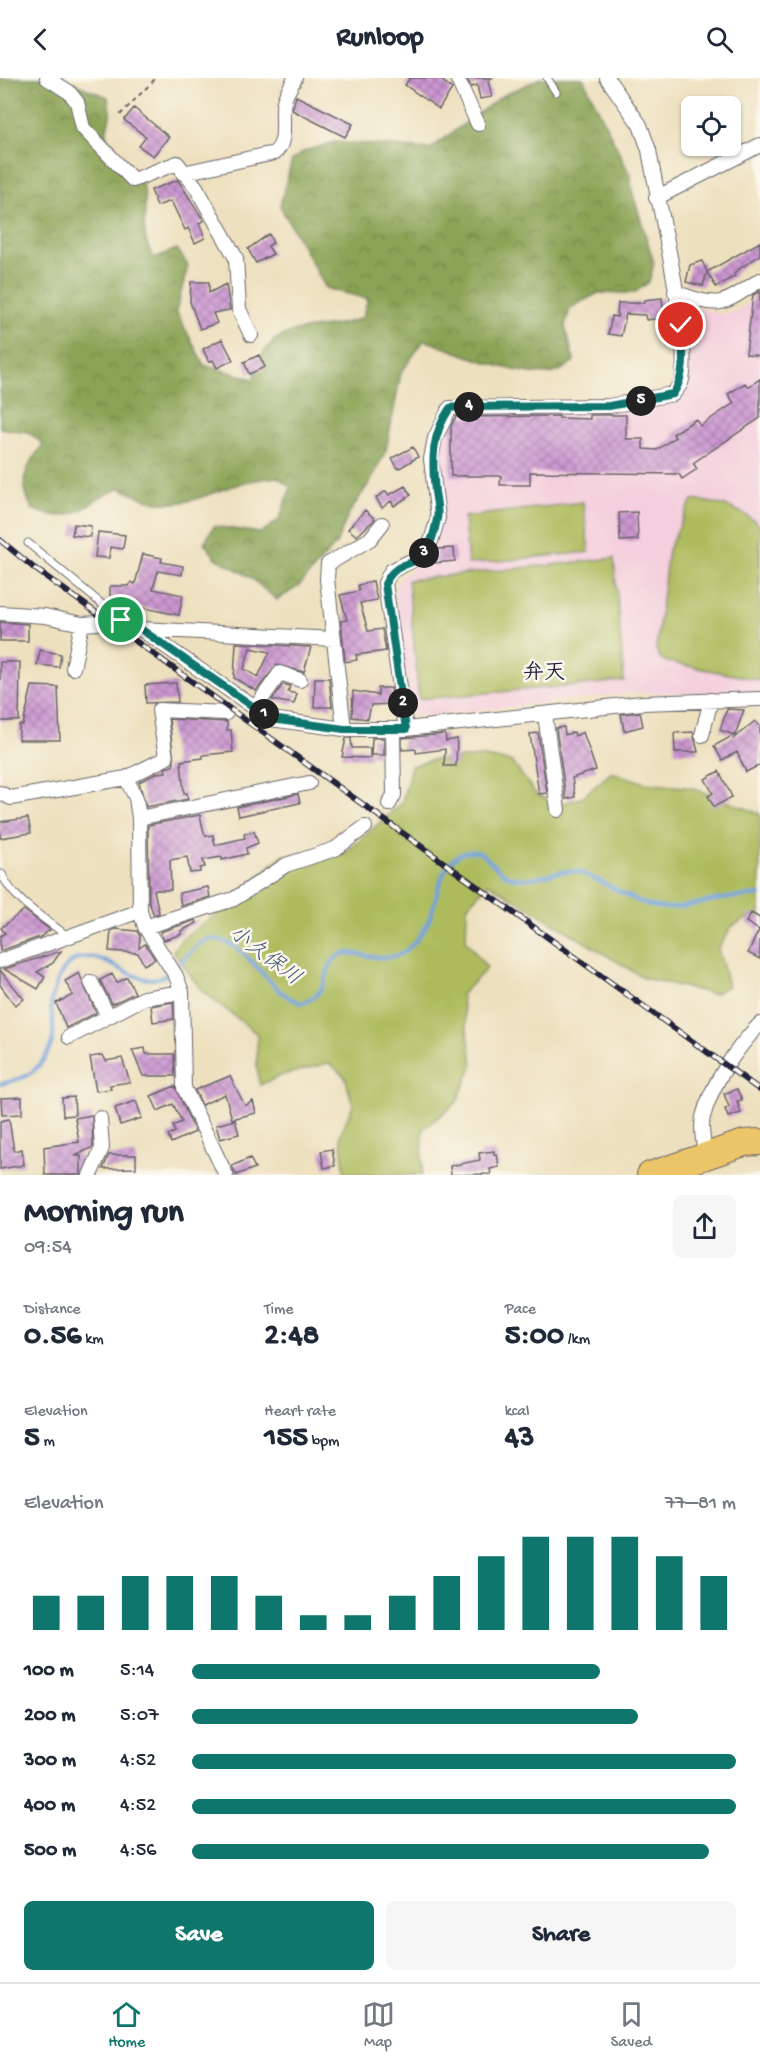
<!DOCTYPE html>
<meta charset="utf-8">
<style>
body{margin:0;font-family:"Gochi Hand","Klee One",sans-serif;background:#f6f6f7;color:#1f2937;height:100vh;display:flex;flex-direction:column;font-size:22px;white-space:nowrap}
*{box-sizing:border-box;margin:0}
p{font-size:20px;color:#747a83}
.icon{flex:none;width:33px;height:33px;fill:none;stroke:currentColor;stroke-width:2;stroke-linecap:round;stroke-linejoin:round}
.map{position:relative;height:1097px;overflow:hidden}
.panel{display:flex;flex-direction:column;background:#fff;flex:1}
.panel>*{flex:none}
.tools{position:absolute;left:681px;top:18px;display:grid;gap:12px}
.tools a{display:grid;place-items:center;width:60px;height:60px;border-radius:9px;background:#fff;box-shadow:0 2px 4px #0004;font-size:30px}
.pin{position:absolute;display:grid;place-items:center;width:51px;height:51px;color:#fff;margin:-26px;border:3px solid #fff;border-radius:50%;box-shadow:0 2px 6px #0007}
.km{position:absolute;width:30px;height:30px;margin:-15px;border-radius:50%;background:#222;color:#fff;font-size:16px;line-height:30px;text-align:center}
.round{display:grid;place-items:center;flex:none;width:63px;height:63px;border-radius:9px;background:#f6f6f7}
.summary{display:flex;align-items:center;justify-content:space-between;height:102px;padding:0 24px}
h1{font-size:33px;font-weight:700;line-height:45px}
.figures{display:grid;grid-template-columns:repeat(3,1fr);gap:9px;height:102px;padding:6px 24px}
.figures div{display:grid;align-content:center}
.figures b{font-size:30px;font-weight:700}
.figures small{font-size:16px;font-weight:400}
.figures p{font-size:16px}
.chart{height:168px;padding:12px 24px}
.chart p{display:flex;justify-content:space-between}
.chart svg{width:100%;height:108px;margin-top:6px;stroke:#0f766e;stroke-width:6}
.primary-button{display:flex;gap:12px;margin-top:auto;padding:12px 24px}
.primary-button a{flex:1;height:69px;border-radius:9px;background:#0f766e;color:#fff;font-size:24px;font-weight:700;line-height:69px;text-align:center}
.primary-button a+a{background:#f6f6f7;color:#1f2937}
ul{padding:0 24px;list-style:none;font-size:20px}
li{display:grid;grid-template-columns:96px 72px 1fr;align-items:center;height:45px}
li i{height:15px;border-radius:8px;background:#0f766e}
header{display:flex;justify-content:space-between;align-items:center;height:78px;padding:0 24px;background:#fff;font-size:27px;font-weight:700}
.menu{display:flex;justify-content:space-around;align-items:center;height:84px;border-top:2px solid #e0e1e3;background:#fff;font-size:16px;color:#747a83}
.menu a{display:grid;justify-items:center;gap:3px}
.menu .current{color:#0f766e}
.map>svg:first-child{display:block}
</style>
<header><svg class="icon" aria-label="back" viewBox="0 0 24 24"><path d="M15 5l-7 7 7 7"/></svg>Runloop<svg class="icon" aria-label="search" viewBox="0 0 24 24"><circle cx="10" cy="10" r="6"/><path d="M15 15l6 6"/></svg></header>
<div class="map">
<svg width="760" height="1097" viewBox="0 0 760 1097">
<defs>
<pattern id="forest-crowns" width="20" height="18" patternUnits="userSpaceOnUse" patternTransform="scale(1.5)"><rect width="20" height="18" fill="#8aa354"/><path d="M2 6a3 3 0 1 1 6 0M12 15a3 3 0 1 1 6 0" fill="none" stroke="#708447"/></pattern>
<pattern id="building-cross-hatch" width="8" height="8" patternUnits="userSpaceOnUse" patternTransform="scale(1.5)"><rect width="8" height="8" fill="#cc97d1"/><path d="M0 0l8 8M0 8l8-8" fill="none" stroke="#a57bab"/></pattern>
</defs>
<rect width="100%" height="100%" fill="#fbf7ec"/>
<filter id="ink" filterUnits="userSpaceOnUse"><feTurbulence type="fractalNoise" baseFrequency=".0167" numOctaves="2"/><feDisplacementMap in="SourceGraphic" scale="12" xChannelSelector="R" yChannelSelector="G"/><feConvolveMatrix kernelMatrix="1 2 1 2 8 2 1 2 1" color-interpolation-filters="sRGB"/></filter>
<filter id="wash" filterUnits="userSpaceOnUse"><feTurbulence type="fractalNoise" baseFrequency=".008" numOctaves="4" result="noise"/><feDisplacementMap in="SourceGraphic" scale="24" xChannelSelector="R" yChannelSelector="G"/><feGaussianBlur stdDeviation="1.35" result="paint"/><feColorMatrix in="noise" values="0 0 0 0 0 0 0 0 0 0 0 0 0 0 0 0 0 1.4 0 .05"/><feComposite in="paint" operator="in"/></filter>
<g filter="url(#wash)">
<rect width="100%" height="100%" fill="#ede0be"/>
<path fill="#f4cfdd" d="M760 217V615H634L417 639 412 634 399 551 395 509 402 498 422 484 438 449 434 358 459 329 542 330 665 317 689 280 687 227 720 236 735 234Z"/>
<path fill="#adbb5d" stroke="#686e4c" stroke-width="1.5" d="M692 422C717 424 742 430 760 448V602L667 584 659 579 656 571 668 472Z
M583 424 589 474 468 486 464 439Z
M614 480 624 603 419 621 408 502Z
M484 679 512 684 536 716 557 727 581 720 612 694 645 705 693 710 760 736V844L749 839 731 849 718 871 728 908 714 916 644 900 488 805 467 829 466 863 487 890 461 917 473 986 457 1024 423 1051 422 1097H345L340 1057 353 1027 345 999 329 985 283 997 260 1007 257 989V956L201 912 173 873 185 858 212 840 282 777 346 774 402 725 411 688 432 682Z"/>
<path fill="url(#forest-crowns)" stroke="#566248" stroke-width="1.5" d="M0 0H60L108 19C108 25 111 32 110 38 108 50 104 52 108 65 116 85 139 92 143 108 150 135 136 152 154 180L177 171 188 188 176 233 204 287 254 301C266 237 315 258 362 240L368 221 326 210 280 128 292 82 305 73 335 64 430 71 502 18 541 0H583L630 97 632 113 654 185 649 204 634 215H598L570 230 565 248 574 283C568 287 561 294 554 295 521 301 456 273 424 262L401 295 386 372 370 404 349 435 336 466 299 508 277 522 250 499 216 480 204 465 214 448 260 455 279 442 291 409 277 399C264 401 248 402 236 407 186 424 171 436 120 410 82 424 79 450 32 431 17 400 25 393 43 366L28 354 0 350Z"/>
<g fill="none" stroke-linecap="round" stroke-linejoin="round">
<path stroke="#6fa0da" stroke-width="4" d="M0 1006C23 1001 35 997 47 976 49 971 53 965 53 959 55 931 45 934 58 902 62 893 69 883 80 880 108 873 133 910 162 899 177 893 197 860 212 861 249 862 268 918 303 925 334 913 320 888 340 877 347 873 354 876 362 877 393 883 405 880 423 853 439 831 435 786 463 775 486 766 491 793 511 799 535 806 557 789 578 794 602 801 624 819 648 827 670 834 689 827 710 823 727 819 743 819 760 817"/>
</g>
<g id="blocks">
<path fill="url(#building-cross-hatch)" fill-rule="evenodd" d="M410 0H439L452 11 439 31 405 7Z
M467 0H492L488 3 492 19 480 21 477 7 471 9Z
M296 18 353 46 345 59 292 32Z
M134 30 169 59 153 78 139 68 146 59 124 42Z
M178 102 204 143 199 145 205 160 195 165 188 150 185 152 171 123 157 128 151 112Z
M269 156 273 165 268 168 273 176 256 185 248 171Z
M760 164V177L739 191 734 196 735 198 716 209 707 194Z
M702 183 707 194 703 208 686 204 690 187Z
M191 204H209V215L226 206 230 232 213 235 217 245 200 251 190 224Z
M760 213V278L746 276 753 217Z
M662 220 664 240 646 242 645 237 626 236 621 258 608 256 612 238 617 239 618 225H644V222Z
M222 261 233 282 217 290 213 282 209 284 203 271Z
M259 277 265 289 249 296 244 284Z
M760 301V340L693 385 697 391 682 401 679 396 530 394V407H500L501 398H451V348L456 339 559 338V340L590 341V337H626V361H643V371L657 372 675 359 673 356 696 341 700 348 734 325 728 316 745 305 748 309Z
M413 369 418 379 398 391 392 380Z
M405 408 411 417 394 428 391 423 382 430 376 420 386 413 389 417Z
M365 432 375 441 357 458 348 451Z
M637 434 638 462 620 463 619 435Z
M74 446 91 448 90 459 72 457Z
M98 454 125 457 123 471 110 469 109 480 95 479Z
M454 470 455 483 434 485 437 471Z
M143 476 162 480 161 484 183 488 182 497 158 493 153 511 183 517 179 537 139 529 137 533 120 525 123 519 110 518V508H129L131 504 135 506Z
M373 503 377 522 360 525 368 553 382 551 386 573 356 577 357 582 345 584 341 543 347 542 340 517 359 513 358 507Z
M0 544 28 546V563H0Z
M236 565 311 569 304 594 277 587 256 613 234 600ZM250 570 270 574 258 599 244 591Z
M40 572 61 576 59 589 37 587Z
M0 584H20L19 643H0Z
M315 600H329L332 629H314Z
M176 605 178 624 146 625 145 607Z
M283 606 290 608 288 614 297 616 294 626 272 622Z
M32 608 58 609 60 662H19V647H23Z
M378 610H391L393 626 371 627 368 641 352 639 353 613 378 617Z
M727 631 744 632 734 660 755 643 760 648V687L746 694 737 674 722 682 714 668 734 657 720 652Z
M640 634 643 648 624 653 621 636Z
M169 641 227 644V652H231L233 674 203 677V680L181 683 184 715H187L188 721 146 729 139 704 157 695 166 694 165 690 173 688 174 684Z
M564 649 565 657 574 654 575 658 583 654 596 692 572 700 575 719 566 721 556 650Z
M693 654 698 674H675L674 655Z
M538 655 547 715 539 716 530 656Z
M445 656 446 663 457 661 456 688H444L445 671 416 675V671L402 672V660Z
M346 660H351L352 670H370V680L342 679Z
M372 660H384V677H371Z
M719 693 732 719 714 729 708 718 713 715 705 701Z
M298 716 300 725 239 738 237 729Z
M200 737 204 755 206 758 213 757 215 767 245 760 244 756 254 753 258 765 246 770 247 776 222 782V779L203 782 205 789 200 790V794L190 795 187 779 170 782 171 812H154L159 835 154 837 149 824 148 747Z
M28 740 31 755 0 760V744Z
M208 809 210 819 181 828 179 815Z
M24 832 50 852 40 859 0 873V858L5 855 1 850Z
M751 835 760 840V881L748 875 759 852 746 844Z
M196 842 197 845 181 853 182 856 164 862 160 854Z
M115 851 137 853 140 858 139 870 145 866 155 881 144 887 138 875 109 873 111 853Z
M61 873 53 885 37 894 45 899 38 911 4 891Z
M0 892 24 921 15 927 0 907Z
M79 895 96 935 66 950 56 925 73 917 65 903Z
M112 896 117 905 127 899 135 915 112 926 100 902Z
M173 924 174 941 153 944 151 928Z
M145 970 146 976H174L175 998H143L132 972Z
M103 977 106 983 122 980 130 1004 110 1007 111 1011 96 1013 90 979Z
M230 998 245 1028 253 1023 256 1035 232 1041 225 1016 202 1027 195 1012Z
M175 1008 195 1054 171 1065 168 1057 175 1054 173 1048 182 1044 173 1026 158 1033 151 1018Z
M737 1011 742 1022 737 1023 741 1035 728 1039 725 1031 729 1029 724 1016Z
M22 1019V1036L2 1037 1 1020Z
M74 1019 75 1037 63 1038 62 1020Z
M136 1023 142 1040 120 1047 115 1030Z
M92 1037 93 1069 75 1078H81V1097H45L44 1069 79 1064 75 1040Z
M9 1041 14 1073 22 1071 24 1087 0 1091V1043Z
M235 1042 239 1056 220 1061 216 1047Z
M332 1071 335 1088 324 1090 321 1073Z
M494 1073V1077L497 1076 499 1089 490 1091 491 1096 451 1097 450 1088 480 1082 479 1075Z
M109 1077H136V1090L103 1091Z
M250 1080 255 1090 236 1097 232 1088Z"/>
</g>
</g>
<g filter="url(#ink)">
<use href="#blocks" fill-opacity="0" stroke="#696469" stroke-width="1.5"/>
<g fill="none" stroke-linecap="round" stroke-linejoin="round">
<g stroke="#696469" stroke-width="9">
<path id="lane" d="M547 0 556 14
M28 465 121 542
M2 796C12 822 46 841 67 858"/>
</g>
<g stroke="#696469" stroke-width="16">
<path id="street" d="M47 0 69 14 77 24 83 50 133 102 177 85 196 109 236 180 239 231 251 257
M457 0 478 46
M183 95 274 75C289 64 280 39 284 23 286 15 292 7 295 0
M656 120 760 67
M675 214C721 231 720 228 760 202
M0 535 45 538 82 546 129 543 271 641 344 651H406L642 625 760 621
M141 551 334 561
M73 590 82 546
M256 629 280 595 300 602
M545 637 558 732
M344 651 327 501 328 486 370 461 382 446
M406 651 385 505 391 493 423 477 431 463 438 440 431 381 435 360 450 330 609 328 673 316C675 313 679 309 681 305 694 270 656 117 649 72L640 47 607 0
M702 657 711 622
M0 715 11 720 126 700 166 680 159 632 226 635
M389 726 394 717 393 652
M139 740 309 705
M140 833 145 849 176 898 182 914 184 1010 226 1097
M145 849 234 821 286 787 335 771 365 749
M0 883 140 833 139 740 136 720 126 700
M91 904 108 938
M69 959 144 920 182 914
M705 1077C704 1065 700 1051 703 1039 711 1007 737 969 760 946
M90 1097 102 1070 100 1040"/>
</g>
<g stroke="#696469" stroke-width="28">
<path id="highway" d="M650 1097 744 1065 760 1064"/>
</g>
<path stroke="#696469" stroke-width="2" stroke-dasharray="4.5 4.5" stroke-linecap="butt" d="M120 37 156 0"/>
<use href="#lane" stroke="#fff" stroke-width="7"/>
<use href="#street" stroke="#fff" stroke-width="14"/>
<use href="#highway" stroke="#edc569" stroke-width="26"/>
<g stroke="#22223b" stroke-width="6">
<path id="rail" d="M0 462 34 490 760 1012"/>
</g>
<use href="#rail" stroke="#fbf7ec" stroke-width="4" stroke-dasharray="11" stroke-linecap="butt"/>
</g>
</g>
<g fill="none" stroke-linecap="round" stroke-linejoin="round" filter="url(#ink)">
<g stroke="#fff" stroke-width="12">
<path id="route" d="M121 542 129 543 271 641 344 651H406L385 506C396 482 411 490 424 476 431 467 435 452 437 441 439 433 436 422 435 414 432 383 431 357 450 330L458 329 609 328 673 316C687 295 683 271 681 247"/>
</g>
<use href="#route" stroke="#0f766e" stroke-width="8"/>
</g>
<g text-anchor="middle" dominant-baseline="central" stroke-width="5" stroke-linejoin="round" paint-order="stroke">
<g font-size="21" font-weight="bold" fill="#22223b" stroke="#fbf7ec">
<text x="544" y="596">弁天</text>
</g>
<g font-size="21" font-style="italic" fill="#41547b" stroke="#fbf7ec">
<text transform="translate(264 879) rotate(37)">小久保川</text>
</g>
</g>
</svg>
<div class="tools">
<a><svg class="icon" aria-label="locate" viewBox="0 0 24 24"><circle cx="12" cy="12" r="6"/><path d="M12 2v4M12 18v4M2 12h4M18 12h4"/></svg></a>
</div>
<div class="pin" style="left:121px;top:542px;background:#1e9e55"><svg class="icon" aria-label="arrive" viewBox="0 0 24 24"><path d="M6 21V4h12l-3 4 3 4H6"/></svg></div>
<div class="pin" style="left:681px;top:247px;background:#d93025"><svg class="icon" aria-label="check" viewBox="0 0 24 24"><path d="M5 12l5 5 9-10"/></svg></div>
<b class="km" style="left:264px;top:636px">1</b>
<b class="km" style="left:403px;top:625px">2</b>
<b class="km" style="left:424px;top:475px">3</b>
<b class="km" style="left:469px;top:329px">4</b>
<b class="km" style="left:641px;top:323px">5</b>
</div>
<section class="panel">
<div class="summary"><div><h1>Morning run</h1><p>09:54</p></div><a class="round"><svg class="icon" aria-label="share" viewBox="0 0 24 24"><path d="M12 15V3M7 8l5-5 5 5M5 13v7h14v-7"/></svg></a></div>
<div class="figures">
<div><p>Distance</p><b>0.56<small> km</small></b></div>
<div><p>Time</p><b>2:48</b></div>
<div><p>Pace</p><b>5:00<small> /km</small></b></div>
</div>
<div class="figures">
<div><p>Elevation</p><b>5<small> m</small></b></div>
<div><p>Heart rate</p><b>155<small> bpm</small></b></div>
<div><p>kcal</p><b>43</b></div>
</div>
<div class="chart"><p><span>Elevation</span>77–81 m</p>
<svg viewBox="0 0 160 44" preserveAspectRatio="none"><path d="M5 44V30M15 44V30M25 44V22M35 44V22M45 44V22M55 44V30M65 44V38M75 44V38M85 44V30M95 44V22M105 44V14M115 44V6M125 44V6M135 44V6M145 44V14M155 44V22"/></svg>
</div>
<ul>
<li><b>100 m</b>5:14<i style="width:75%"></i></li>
<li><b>200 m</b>5:07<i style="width:82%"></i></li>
<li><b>300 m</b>4:52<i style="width:100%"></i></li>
<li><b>400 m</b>4:52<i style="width:100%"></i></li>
<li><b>500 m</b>4:56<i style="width:95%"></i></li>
</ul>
<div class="primary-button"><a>Save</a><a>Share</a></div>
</section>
<nav class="menu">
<a class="current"><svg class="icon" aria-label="home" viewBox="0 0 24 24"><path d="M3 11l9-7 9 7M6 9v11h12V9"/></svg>Home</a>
<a><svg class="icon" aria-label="map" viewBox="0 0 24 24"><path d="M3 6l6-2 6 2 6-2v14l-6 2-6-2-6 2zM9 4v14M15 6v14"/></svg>Map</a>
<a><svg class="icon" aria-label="saved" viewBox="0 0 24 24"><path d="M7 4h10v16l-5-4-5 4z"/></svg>Saved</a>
</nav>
